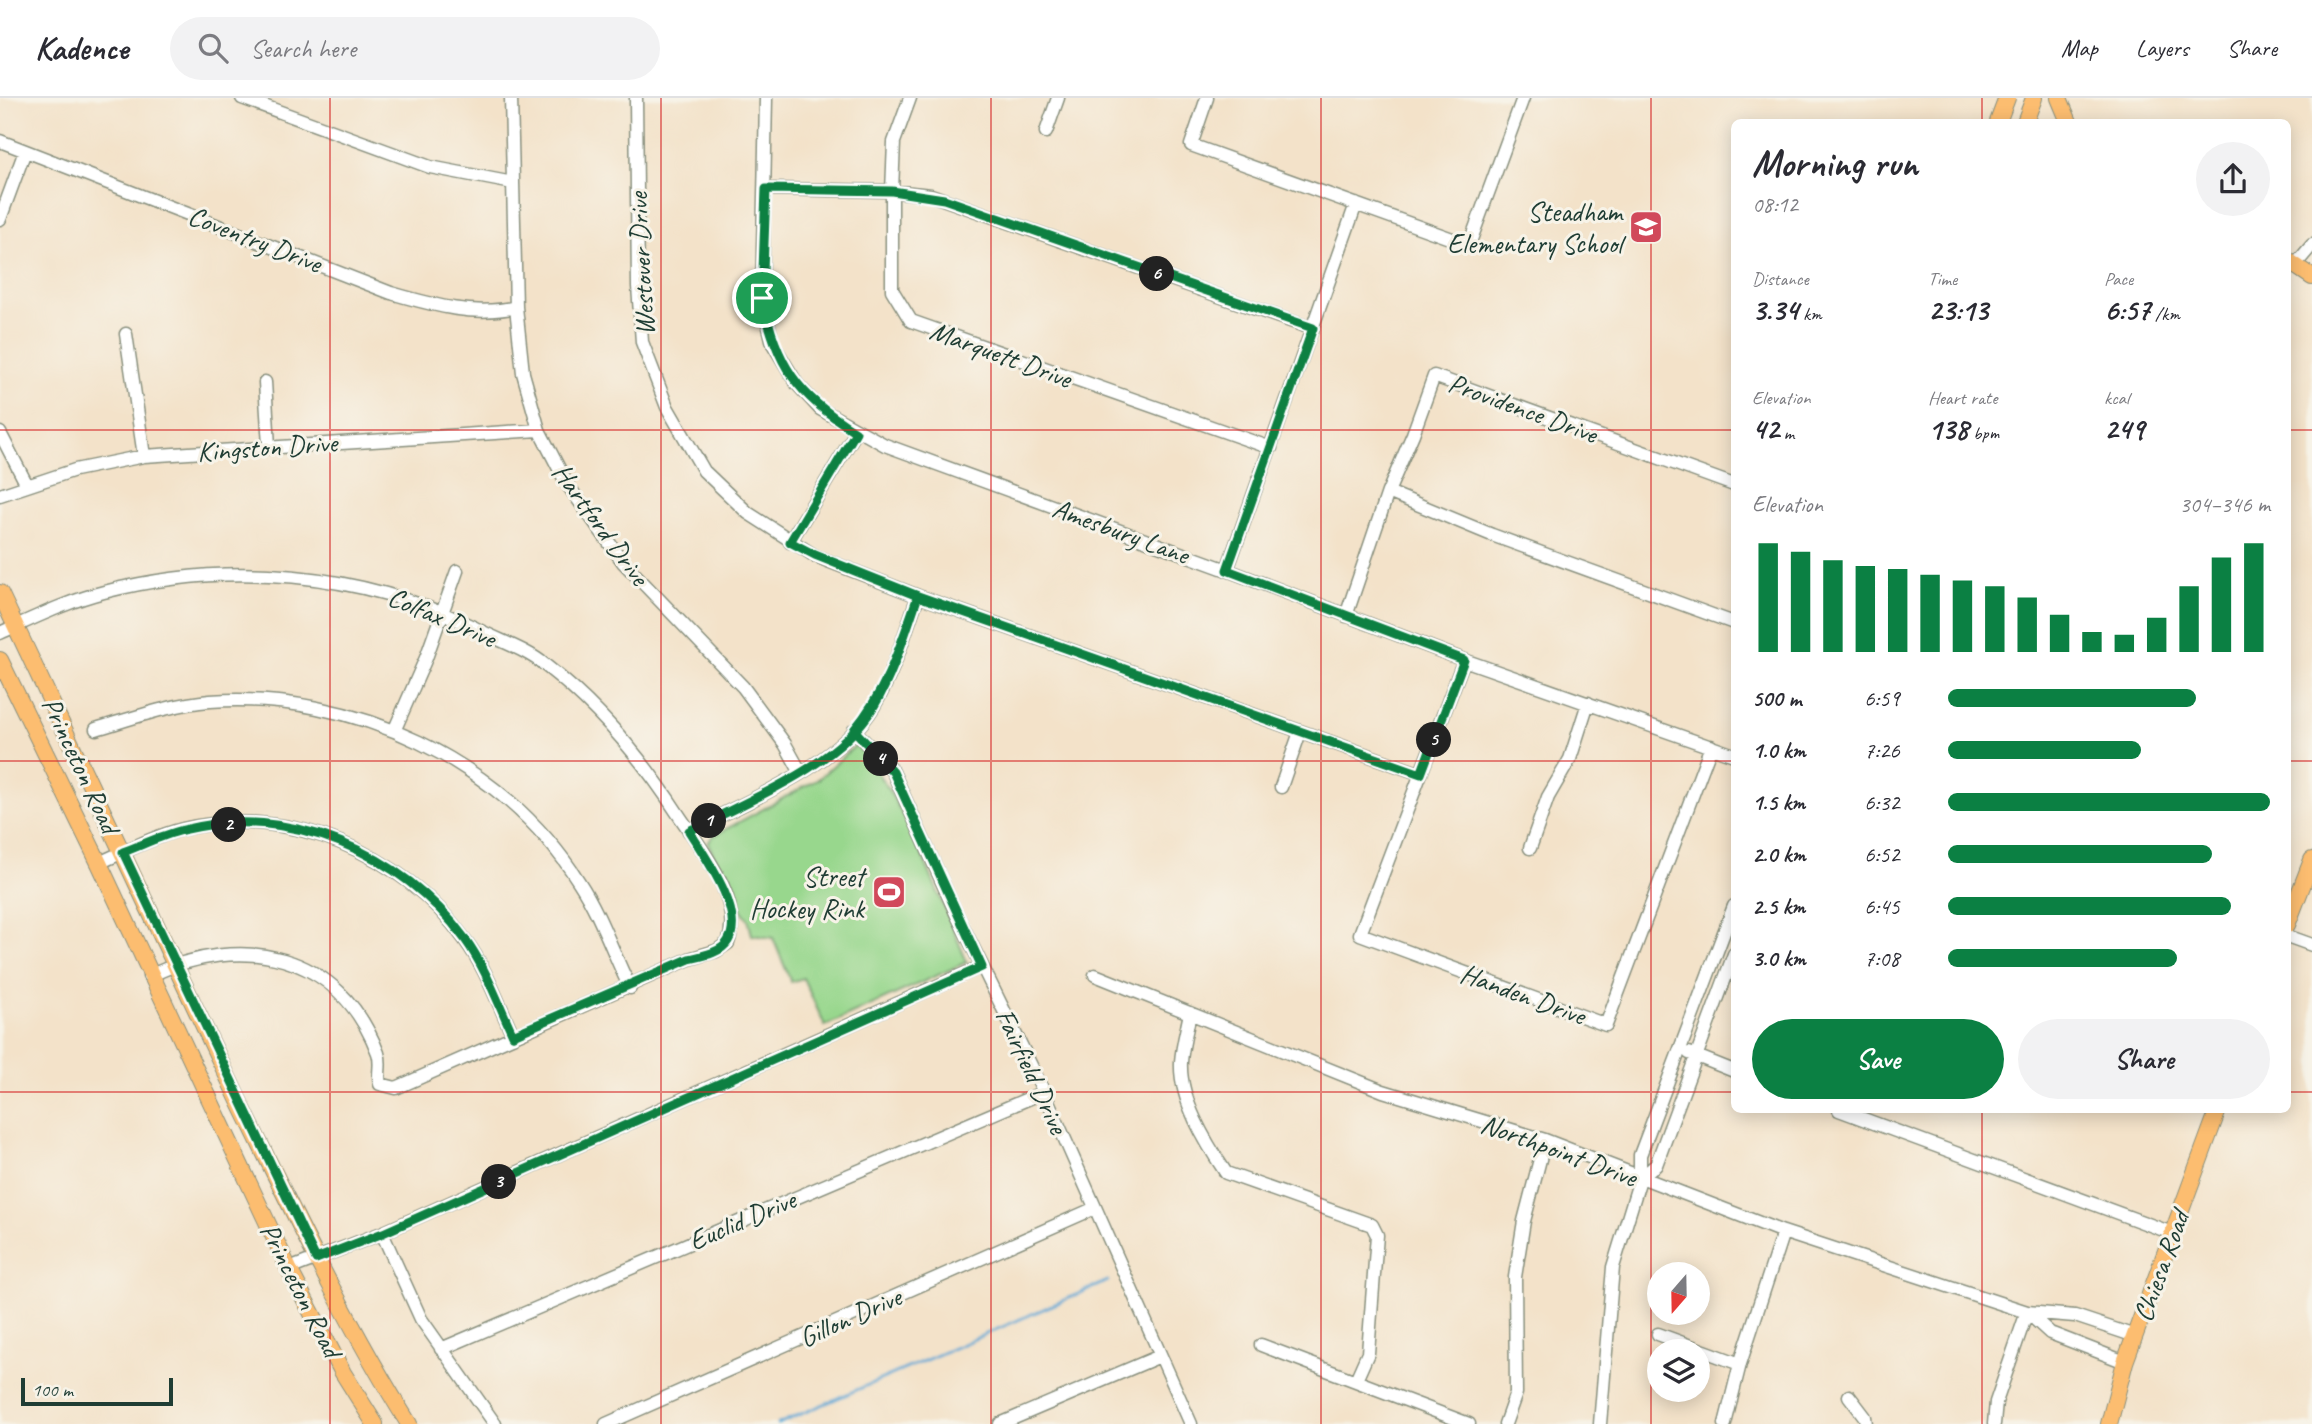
<!DOCTYPE html>
<meta charset="utf-8">
<style>
body{margin:0;font-family:Caveat,sans-serif;background:#f2f2f3;color:#2b2b33;height:100vh;display:flex;flex-direction:column;font-size:26px;white-space:nowrap}
*{box-sizing:border-box;margin:0}
p{font-size:23px;color:#7c7c81}
.icon{flex:none;width:38px;height:38px;fill:none;stroke:currentColor;stroke-width:2;stroke-linecap:round;stroke-linejoin:round}
.map{position:relative;flex:1;overflow:hidden}
.sheet{position:absolute;left:1731px;top:21px;width:560px;height:994px;display:flex;flex-direction:column;background:#fff;border-radius:10px;box-shadow:0 4px 18px #0003}
.sheet>*{flex:none}
.needle{width:46px;rotate:200deg}
.controls{position:absolute;left:1647px;top:1164px;display:grid;gap:14px}
.controls a{display:grid;place-items:center;width:63px;height:63px;border-radius:50%;background:#fff;box-shadow:0 4px 18px #0003;font-size:35px}
.scale{position:absolute;left:21px;bottom:18px;width:152px;box-sizing:border-box;padding-left:7px;border:4px solid #1f3d34;border-top:0;font-size:19px;line-height:24px;white-space:nowrap;color:#1f3d34;-webkit-text-stroke:5px #f7f3e8;paint-order:stroke}
.pin{position:absolute;display:grid;place-items:center;width:60px;height:60px;color:#fff;margin:-30px;border:4px solid #fff;border-radius:50%;box-shadow:0 2px 7px #0007}
.km{position:absolute;width:35px;height:35px;margin:-18px;border-radius:50%;background:#222;color:#fff;font-size:19px;line-height:35px;text-align:center}
.round{display:grid;place-items:center;flex:none;width:74px;height:74px;border-radius:37px;background:#f2f2f3}
.head{display:flex;align-items:center;justify-content:space-between;height:119px;padding:0 21px}
h1{font-size:38px;font-weight:800;line-height:52px}
.metrics{display:grid;grid-template-columns:repeat(3,1fr);gap:10px;height:119px;padding:7px 21px}
.metrics div{display:grid;align-content:center}
.metrics b{font-size:30px;font-weight:800}
.metrics small{font-size:19px;font-weight:400}
.metrics p{font-size:19px}
.chart{height:196px;padding:14px 21px}
.chart p{display:flex;justify-content:space-between}
.chart svg{width:100%;height:126px;margin-top:7px;stroke:#0b8043;stroke-width:6}
.primary-button{display:flex;gap:14px;margin-top:auto;padding:14px 21px}
.primary-button a{flex:1;height:80px;border-radius:42px;background:#0b8043;color:#fff;font-size:28px;font-weight:800;line-height:80px;text-align:center}
.primary-button a+a{background:#f2f2f3;color:#2b2b33}
ul{padding:0 21px;list-style:none;font-size:23px}
li{display:grid;grid-template-columns:112px 84px 1fr;align-items:center;height:52px}
li i{height:18px;border-radius:9px;background:#0b8043}
header{display:flex;align-items:center;gap:42px;box-sizing:border-box;height:98px;padding:0 35px;background:#fff;border-bottom:2px solid #e1e1e2}
header strong{font-size:33px}
nav{display:flex;gap:38px;margin-inline-start:auto;font-size:24px}
.search{width:490px;height:63px;background:#f2f2f3;display:flex;align-items:center;gap:18px;box-sizing:border-box;padding:0 24px;border-radius:38px;color:#7c7c81;font-size:26px}
.map>svg:first-child{display:block}
</style>
<header>
<strong>Kadence</strong>
<div class="search"><svg class="icon" aria-label="search" viewBox="0 0 24 24"><circle cx="10" cy="10" r="6"/><path d="M15 15l6 6"/></svg>Search here</div>
<nav><a>Map</a><a>Layers</a><a>Share</a></nav>
</header>
<div class="map">
<svg width="2312" height="1326" viewBox="0 0 2312 1326">
<rect width="100%" height="100%" fill="#f7f3e8"/>
<filter id="ink" filterUnits="userSpaceOnUse"><feTurbulence type="fractalNoise" baseFrequency=".0143" numOctaves="2"/><feDisplacementMap in="SourceGraphic" scale="14" xChannelSelector="R" yChannelSelector="G"/><feConvolveMatrix kernelMatrix="1 2 1 2 8 2 1 2 1" color-interpolation-filters="sRGB"/></filter>
<filter id="wash" filterUnits="userSpaceOnUse"><feTurbulence type="fractalNoise" baseFrequency=".00686" numOctaves="4" result="noise"/><feDisplacementMap in="SourceGraphic" scale="28" xChannelSelector="R" yChannelSelector="G"/><feGaussianBlur stdDeviation="1.57" result="paint"/><feColorMatrix in="noise" values="0 0 0 0 0 0 0 0 0 0 0 0 0 0 0 0 0 1.4 0 .05"/><feComposite in="paint" operator="in"/></filter>
<g filter="url(#wash)">
<rect width="100%" height="100%" fill="#f3e2c9"/>
<path fill="#98d78d" stroke="#5c8a60" stroke-width="2" d="M856 647C909 708 935 791 967 864L825 928 803 880 791 884 773 840 752 837 748 821 735 803 708 745 713 738 817 682Z"/>
<g fill="none" stroke-linecap="round" stroke-linejoin="round">
<path stroke="#5ea8d6" stroke-width="2.5" d="M778 1326 1108 1183"/>
</g>
</g>
<g filter="url(#ink)">
<g fill="none" stroke-linecap="round" stroke-linejoin="round">
<g stroke="#89907e" stroke-width="15">
<path id="minor" d="M242 0 430 69 513 85
M511 0 516 209 523 275 539 332 567 386 623 464 743 589 785 646 801 675
M636 0 638 188 642 244 667 309 704 373 748 415 815 458 918 498 1421 676
M766 0 762 200 773 246 797 286 820 311 885 347 1227 472 1464 562 1734 657
M910 0 894 44 892 93V192L911 223 1271 350
M1207 0 1191 47 1469 147 1523 0
M1046 34 1058 0
M0 43 391 195C433 207 473 219 516 209
M766 91 892 93 931 97 1313 231
M0 121 25 53
M2296 166 2312 147
M126 236 144 358
M265 284 269 348
M0 335 27 387
M1388 394 1492 437 1734 525
M0 397 75 372 144 358 539 332
M790 444 856 334
M1227 472 1356 106
M1346 518 1388 394 1413 336 1434 278 1734 387
M0 535C34 520 68 503 104 494 229 462 359 473 475 530 497 542 526 551 545 567 599 609 641 659 678 716 701 751 744 801 728 845L716 853 689 861 396 990 380 986C377 975 382 966 378 955 339 853 242 835 149 878
M1464 562 1360 836 1606 927 1711 648
M96 631C133 620 172 606 210 603 352 593 502 662 579 784 600 816 613 855 630 890
M395 631 426 560 457 473
M854 632 893 674 956 815 1044 994 1191 1326
M1281 689 1300 634
M689 733C749 702 838 668 874 608 894 574 905 535 918 498
M1530 750 1548 699 1570 661 1588 605
M99 765C126 753 155 738 183 731 289 706 403 755 465 842 486 870 498 905 513 937
M2287 838 2312 847
M1095 877 1383 993 1545 1042 1783 1134 2027 1214 1996 1304 1994 1326
M1190 915C1187 931 1182 948 1181 964 1179 1001 1206 1045 1226 1075L1372 1127 1377 1137 1368 1255 1356 1282
M1689 955 1734 973
M1839 1012 2172 1135
M1640 1081 1656 1067 1734 856
M382 1135 421 1221 495 1326
M289 1171 382 1135 982 868
M1658 1236 1740 1266
M1261 1247 1469 1326
M441 1251 1044 994
M2125 1264 2050 1235 2027 1214 2075 1218 2135 1238
M1849 1298 1865 1319 1866 1326
M606 1326 1093 1111
M1000 1326 1160 1258
M1505 1326 1516 1295 1515 1179 1524 1123 1545 1042
M1600 1326 1613 1169 1640 1081V1057L1734 808
M1725 1326 1740 1266 1783 1134"/>
</g>
<g stroke="#89907e" stroke-width="18">
<path id="major" d="M2059 0 2069 24
M1998 24 2007 0
M2025 24 2034 0
M2287 162 2312 179
M0 495C80 664 158 834 239 1003 293 1113 344 1222 409 1326
M0 562 99 765 289 1171 343 1275 375 1326
M2287 827 2312 762
M2109 1326 2125 1264 2218 1012"/>
</g>
<use href="#minor" stroke="#fff" stroke-width="12"/>
<use href="#major" stroke="#fcbd6f" stroke-width="16"/>
</g>
</g>
<g fill="none" stroke-linecap="round" stroke-linejoin="round" filter="url(#ink)">
<g stroke="#fff" stroke-width="14">
<path id="route" d="M762 200C778 269 795 295 856 334L790 444 815 457 918 498C905 535 894 574 874 608 838 668 749 702 689 733 704 757 746 815 728 843 721 855 702 858 689 861L513 937C498 905 486 870 465 841 403 755 288 705 183 732 162 737 142 747 123 754L316 1161 383 1135 982 869 893 674 854 632C887 593 901 546 918 498L1421 676 1464 562 1227 472 1313 230 944 101 892 93 766 91 762 200"/>
</g>
<use href="#route" stroke="#0b8043" stroke-width="9"/>
</g>
<path fill="none" stroke="#d62828" stroke-width="2" stroke-opacity="0.55" d="M330 0V1326M661 0V1326M991 0V1326M1321 0V1326M1651 0V1326M1982 0V24M0 332H1734M2287 332H2312M0 663H1734M2287 663H2312M0 994H1734M2287 994H2312M1982 1012V1326"/>
<defs>
<g id="school-square" transform="scale(1.75)"><rect x="-9" y="-9" width="18" height="18" rx="4" fill="#d1495b" stroke="#f7f3e8"/><path d="M0-5L7-2L0 1L-7-2ZM-4 1L0 2.5L4 1V4Q0 6-4 4Z" fill="#fff"/></g>
<g id="stadium-square" transform="scale(1.75)"><rect x="-9" y="-9" width="18" height="18" rx="4" fill="#d1495b" stroke="#f7f3e8"/><path d="M0-5a6.5 5 0 1 0 0 10a6.5 5 0 1 0 0-10ZM-3.5-1.8h7v3.6h-7Z" fill="#fff"/></g>
</defs>
<g fill-rule="evenodd">
<use href="#school-square" x="1646" y="129"/>
<use href="#stadium-square" x="889" y="794"/>
</g>
<g text-anchor="middle" dominant-baseline="central" stroke-width="6" stroke-linejoin="round" paint-order="stroke">
<g font-size="28" fill="#1f3d34" stroke="#f7f3e8" text-anchor="end">
<text x="1622" y="113">Steadham<tspan x="1622" dy="32">Elementary School</tspan></text>
<text x="864" y="778">Street<tspan x="864" dy="32">Hockey Rink</tspan></text>
</g>
<g font-size="28" fill="#1f3d34" stroke="#f7f3e8">
<text transform="translate(255 141) rotate(21)">Coventry Drive</text>
<text transform="translate(641 166) rotate(-93)">Westover Drive</text>
<text transform="translate(1001 256) rotate(20)">Marquett Drive</text>
<text transform="translate(1523 310) rotate(20)">Providence Drive</text>
<text transform="translate(267 349) rotate(-4)">Kingston Drive</text>
<text transform="translate(601 426) rotate(54)">Hartford Drive</text>
<text transform="translate(1121 433) rotate(20)">Amesbury Lane</text>
<text transform="translate(442 519) rotate(23)">Colfax Drive</text>
<text transform="translate(81 667) rotate(65)">Princeton Road</text>
<text transform="translate(1523 896) rotate(20)">Handen Drive</text>
<text transform="translate(1032 973) rotate(65)">Fairfield Drive</text>
<text transform="translate(1559 1052) rotate(20)">Northpoint Drive</text>
<text transform="translate(742 1122) rotate(-23)">Euclid Drive</text>
<text transform="translate(2161 1168) rotate(-70)">Chiesa Road</text>
<text transform="translate(301 1192) rotate(63)">Princeton Road</text>
<text transform="translate(850 1219) rotate(-24)">Gillon Drive</text>
</g>
</g>
</svg>
<div class="controls">
<a><svg class="needle" viewBox="-14 -14 28 28"><path d="M0-13l5 13h-10z" fill="#e53935"/><path d="M0 13l5-13h-10z" fill="#7c7c81"/></svg></a>
<a><svg class="icon" aria-label="layers" viewBox="0 0 24 24"><path d="M12 4l9 5-9 5-9-5zM3 14l9 5 9-5"/></svg></a>
</div>
<div class="scale">100 m</div>
<div class="pin" style="left:762px;top:200px;background:#1e9e55"><svg class="icon" aria-label="arrive" viewBox="0 0 24 24"><path d="M6 21V4h12l-3 4 3 4H6"/></svg></div>
<b class="km" style="left:709px;top:723px">1</b>
<b class="km" style="left:229px;top:727px">2</b>
<b class="km" style="left:499px;top:1084px">3</b>
<b class="km" style="left:881px;top:661px">4</b>
<b class="km" style="left:1434px;top:642px">5</b>
<b class="km" style="left:1157px;top:176px">6</b>
<section class="sheet">
<div class="head"><div><h1>Morning run</h1><p>08:12</p></div><a class="round"><svg class="icon" aria-label="share" viewBox="0 0 24 24"><path d="M12 15V3M7 8l5-5 5 5M5 13v7h14v-7"/></svg></a></div>
<div class="metrics">
<div><p>Distance</p><b>3.34<small> km</small></b></div>
<div><p>Time</p><b>23:13</b></div>
<div><p>Pace</p><b>6:57<small> /km</small></b></div>
</div>
<div class="metrics">
<div><p>Elevation</p><b>42<small> m</small></b></div>
<div><p>Heart rate</p><b>138<small> bpm</small></b></div>
<div><p>kcal</p><b>249</b></div>
</div>
<div class="chart"><p><span>Elevation</span>304–346 m</p>
<svg viewBox="0 0 160 44" preserveAspectRatio="none"><path d="M5 44V6M15 44V9M25 44V12M35 44V14M45 44V15M55 44V17M65 44V19M75 44V21M85 44V25M95 44V31M105 44V37M115 44V38M125 44V32M135 44V21M145 44V11M155 44V6"/></svg>
</div>
<ul>
<li><b>500 m</b>6:59<i style="width:77%"></i></li>
<li><b>1.0 km</b>7:26<i style="width:60%"></i></li>
<li><b>1.5 km</b>6:32<i style="width:100%"></i></li>
<li><b>2.0 km</b>6:52<i style="width:82%"></i></li>
<li><b>2.5 km</b>6:45<i style="width:88%"></i></li>
<li><b>3.0 km</b>7:08<i style="width:71%"></i></li>
</ul>
<div class="primary-button"><a>Save</a><a>Share</a></div>
</section>
</div>
